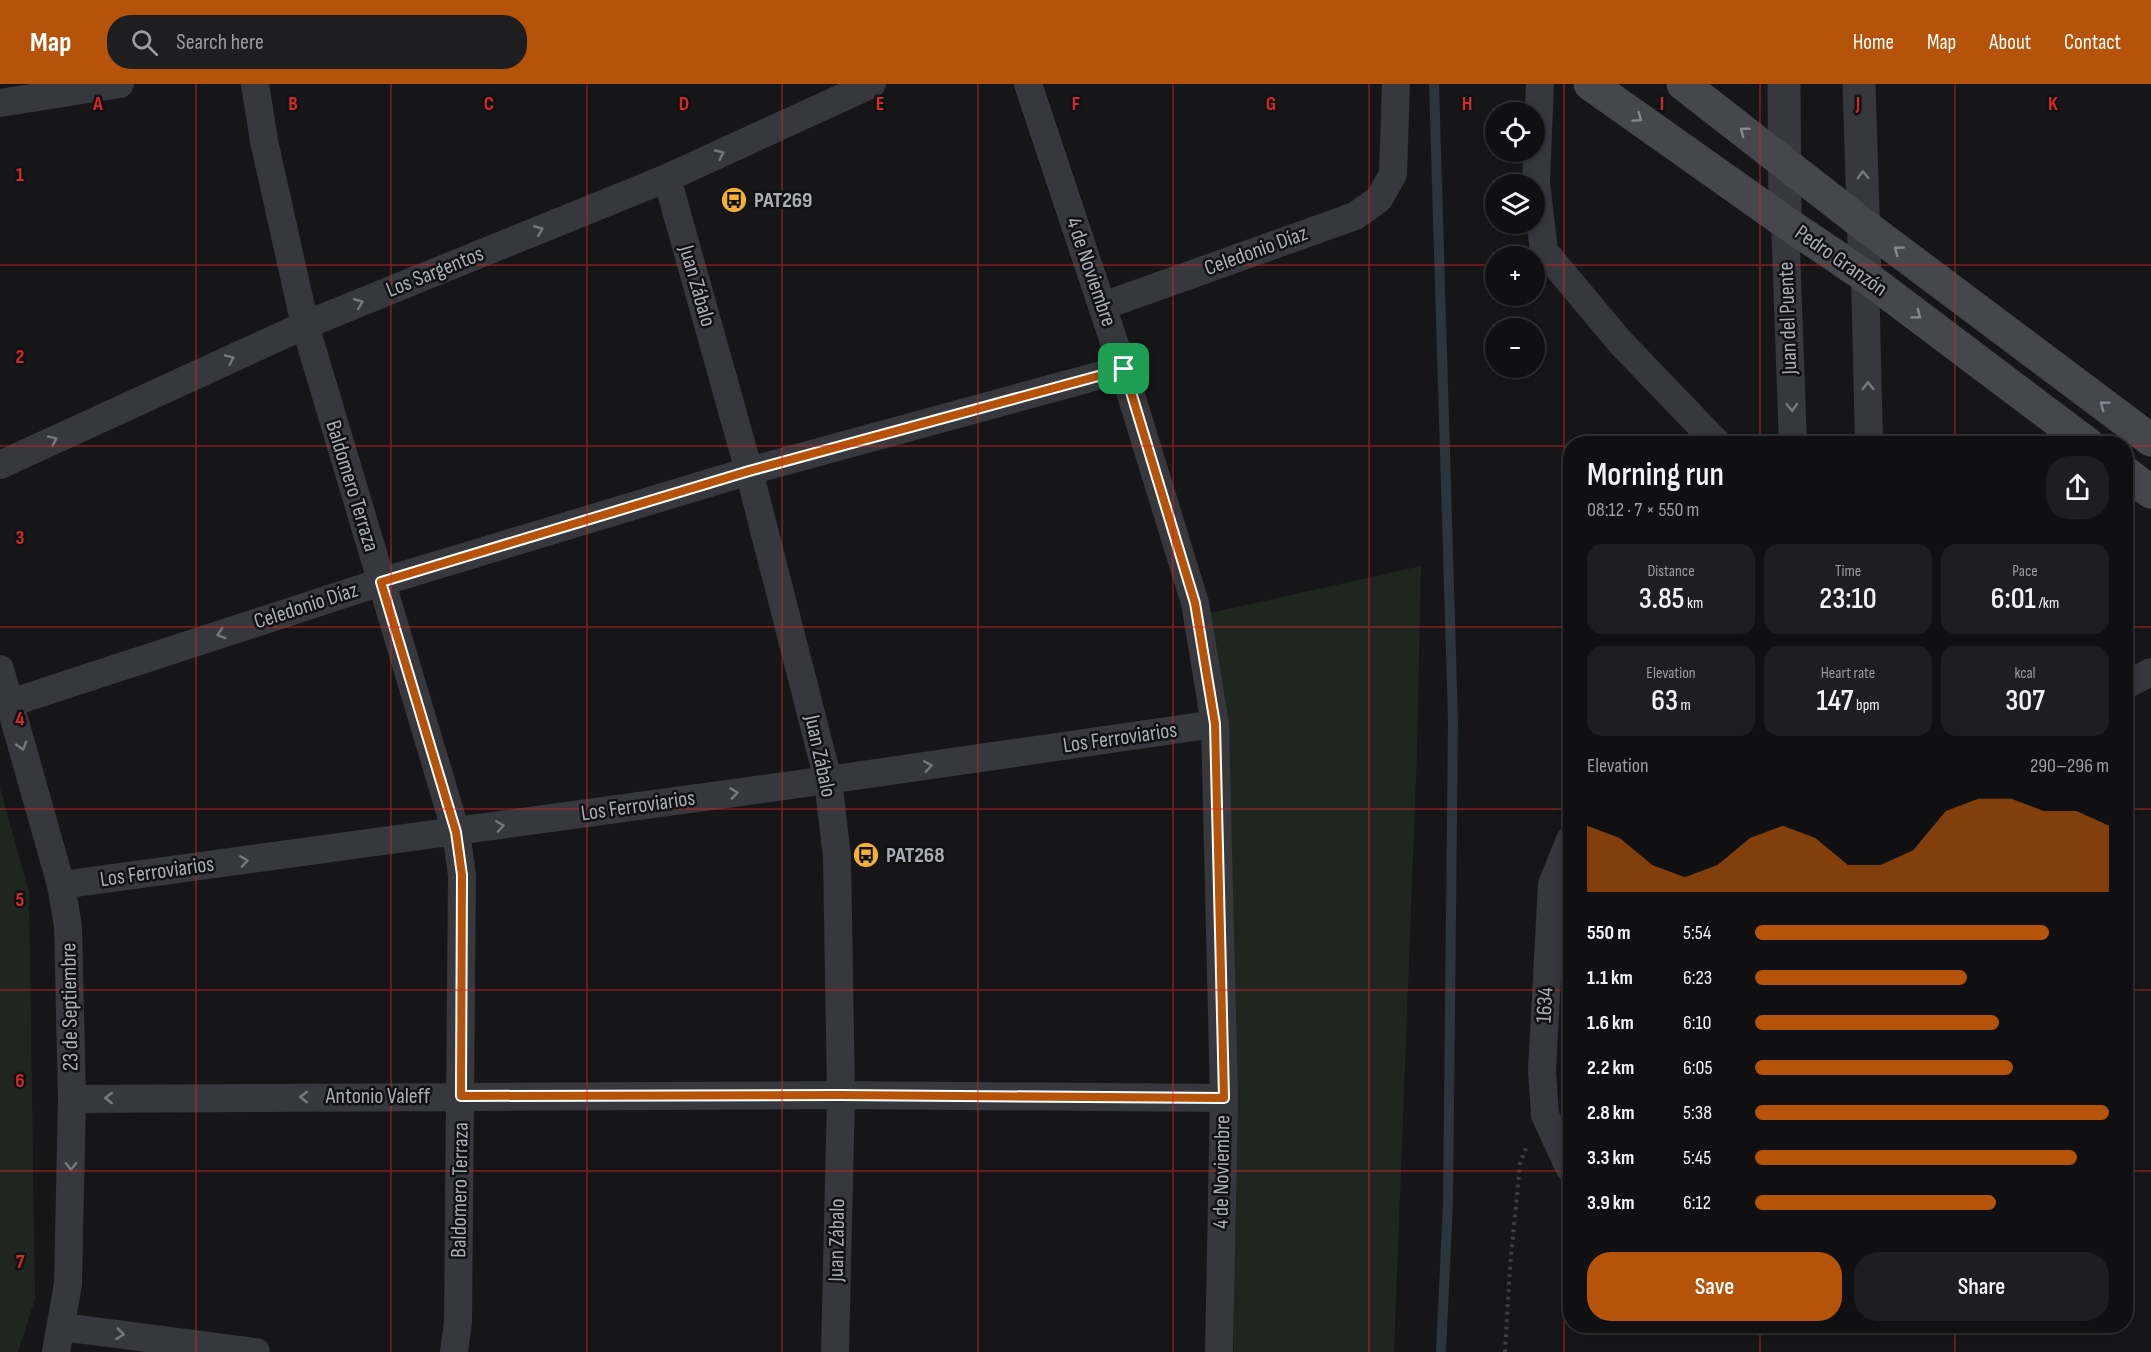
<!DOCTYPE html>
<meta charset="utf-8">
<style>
body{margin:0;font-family:"Sofia Sans Condensed",sans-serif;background:#1e1e20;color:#f1f3f6;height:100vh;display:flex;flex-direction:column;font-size:22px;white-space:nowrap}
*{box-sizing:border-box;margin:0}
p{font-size:20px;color:#9c9d9f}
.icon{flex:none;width:33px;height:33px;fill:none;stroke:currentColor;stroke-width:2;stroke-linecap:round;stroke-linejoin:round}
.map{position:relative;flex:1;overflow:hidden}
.side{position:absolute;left:1563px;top:352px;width:570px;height:897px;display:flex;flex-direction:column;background:#101012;border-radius:24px;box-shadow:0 3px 9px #0003,0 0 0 2px #303032}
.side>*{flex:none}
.fabs{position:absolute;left:1485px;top:18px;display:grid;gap:12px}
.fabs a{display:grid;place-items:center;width:60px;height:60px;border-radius:50%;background:#101012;box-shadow:0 3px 9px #0003,0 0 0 2px #303032;font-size:30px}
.pin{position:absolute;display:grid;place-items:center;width:51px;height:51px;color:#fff;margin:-26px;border-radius:12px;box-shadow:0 3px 9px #0006}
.round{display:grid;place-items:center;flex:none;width:63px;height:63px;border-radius:24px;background:#1e1e20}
.head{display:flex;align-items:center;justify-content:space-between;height:102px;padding:0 24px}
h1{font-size:33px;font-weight:600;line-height:45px}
.stats{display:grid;grid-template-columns:repeat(3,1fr);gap:9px;height:102px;padding:6px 24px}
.stats div{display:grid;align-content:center;border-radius:15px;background:#1e1e20;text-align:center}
.stats b{font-size:30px;font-weight:600}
.stats small{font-size:16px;font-weight:400}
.stats p{font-size:16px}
.chart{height:168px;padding:12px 24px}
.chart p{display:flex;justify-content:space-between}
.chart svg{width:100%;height:108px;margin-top:6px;fill:#b45309;opacity:.7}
.cta{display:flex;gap:12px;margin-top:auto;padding:12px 24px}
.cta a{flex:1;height:69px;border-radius:24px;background:#b45309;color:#fff;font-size:24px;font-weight:600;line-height:69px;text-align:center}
.cta a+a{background:#1e1e20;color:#f1f3f6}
ul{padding:0 24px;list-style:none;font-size:20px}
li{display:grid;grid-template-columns:96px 72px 1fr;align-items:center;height:45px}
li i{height:15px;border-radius:8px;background:#b45309}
header{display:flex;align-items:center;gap:36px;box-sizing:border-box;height:84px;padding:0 30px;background:#b45309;color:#fff}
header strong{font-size:28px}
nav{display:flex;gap:33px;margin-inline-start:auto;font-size:21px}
.search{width:420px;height:54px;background:#1e1e20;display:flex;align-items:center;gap:15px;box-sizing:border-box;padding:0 21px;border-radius:24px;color:#9c9d9f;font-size:22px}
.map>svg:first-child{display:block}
</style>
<header>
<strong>Map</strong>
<div class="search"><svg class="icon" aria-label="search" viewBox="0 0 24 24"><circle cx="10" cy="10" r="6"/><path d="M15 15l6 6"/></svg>Search here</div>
<nav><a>Home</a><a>Map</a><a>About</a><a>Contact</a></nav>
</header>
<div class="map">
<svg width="2151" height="1268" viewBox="0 0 2151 1268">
<rect width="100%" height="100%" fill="#161618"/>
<path fill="#1e261f" d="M1421 482 1417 669 1394 1268H1234L1228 644 1202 531Z
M0 704 29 808 35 1215 18 1268H0Z"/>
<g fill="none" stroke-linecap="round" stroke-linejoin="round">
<path stroke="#2c353c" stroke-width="10" d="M1434 0 1453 637 1448 1118 1441 1268"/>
<path stroke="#3d3f44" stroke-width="4" stroke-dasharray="3 4.5" stroke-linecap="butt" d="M1505 1268 1510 1183 1520 1080 1526 1064"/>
<path stroke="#37383d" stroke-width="28" d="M255 0 264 57 305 241 456 748 462 791 458 1238 454 1268
M1028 0 1123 285 1195 519 1215 640 1224 1014 1219 1268
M1540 0 1536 98 1544 167 1621 259 1718 360
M0 19 120 0
M667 94 749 387 828 696 837 773 841 1011 835 1268
M1785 138 1793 360
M1865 192 1869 360
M1103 222 1355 132 1379 115 1393 90 1396 0
M0 381 305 241 667 94 872 0
M0 585 61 801 68 842 72 1015 68 1200 56 1268
M2126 601 2151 588
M10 619 381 498 749 387 1123 285
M1570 756 1552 800 1542 986 1545 1031 1570 1085
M61 801 828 696 1215 640
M72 1015 841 1011 1224 1014
M62 1243 256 1268"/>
<path stroke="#37383d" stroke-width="33" d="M1784 0 1785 138
M1859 0 1865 192"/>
<path stroke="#45474d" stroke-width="33" d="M1590 0 1785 138 1865 192 2088 360
M1683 0 1864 141 2151 356
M2126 389 2151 408"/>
</g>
<defs><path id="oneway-chevron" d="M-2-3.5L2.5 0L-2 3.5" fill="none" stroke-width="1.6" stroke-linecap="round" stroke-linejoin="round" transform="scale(1.5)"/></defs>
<g stroke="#858993">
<use href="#oneway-chevron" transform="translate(1638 34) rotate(35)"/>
<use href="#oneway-chevron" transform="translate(1744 47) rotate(-142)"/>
<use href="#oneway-chevron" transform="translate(1898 166) rotate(-143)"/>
<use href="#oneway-chevron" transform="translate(1917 231) rotate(37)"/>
<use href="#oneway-chevron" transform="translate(2104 321) rotate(-143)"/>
</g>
<g stroke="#757881">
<use href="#oneway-chevron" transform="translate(720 70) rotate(-25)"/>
<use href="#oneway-chevron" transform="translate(1863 91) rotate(-92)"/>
<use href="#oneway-chevron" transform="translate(539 146) rotate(-22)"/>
<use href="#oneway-chevron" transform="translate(359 219) rotate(-22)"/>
<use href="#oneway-chevron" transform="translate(230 275) rotate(-25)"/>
<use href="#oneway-chevron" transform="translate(1868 302) rotate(-91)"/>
<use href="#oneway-chevron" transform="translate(1792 323) rotate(88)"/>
<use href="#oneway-chevron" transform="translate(53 356) rotate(-25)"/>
<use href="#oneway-chevron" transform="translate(221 550) rotate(162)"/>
<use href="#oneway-chevron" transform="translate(22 662) rotate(74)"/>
<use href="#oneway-chevron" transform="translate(928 682) rotate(-8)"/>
<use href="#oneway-chevron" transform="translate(734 709) rotate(-8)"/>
<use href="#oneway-chevron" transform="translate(500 742) rotate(-8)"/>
<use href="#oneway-chevron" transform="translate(244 777) rotate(-8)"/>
<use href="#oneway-chevron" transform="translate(304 1013) rotate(180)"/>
<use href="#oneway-chevron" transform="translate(109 1014) rotate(180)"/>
<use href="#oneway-chevron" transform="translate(71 1082) rotate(91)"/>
<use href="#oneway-chevron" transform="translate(120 1250) rotate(7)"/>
</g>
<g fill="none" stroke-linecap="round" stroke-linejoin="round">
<g stroke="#fff" stroke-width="12">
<path id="route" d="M1124 285 1195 519 1215 640 1224 1014 840 1011 461 1012 462 791 456 748 381 498 749 387Z"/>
</g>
<use href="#route" stroke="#b45309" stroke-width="8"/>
</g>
<path fill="none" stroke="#d62828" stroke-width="1.5" stroke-opacity="0.55" d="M196 0V1268M391 0V1268M587 0V1268M782 0V1268M978 0V1268M1173 0V1268M1369 0V1268M1564 0V1268M1760 0V360M1955 0V360M0 181H1496M1534 181H2151M0 362H1570M2126 362H2151M0 543H1570M2126 543H2151M0 725H1570M2126 725H2151M0 906H1570M2126 906H2151M0 1087H1570M2126 1087H2151M1760 1242V1268M1955 1242V1268"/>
<defs>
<g id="bus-disc" transform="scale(1.35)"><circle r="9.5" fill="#f2b134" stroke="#111113"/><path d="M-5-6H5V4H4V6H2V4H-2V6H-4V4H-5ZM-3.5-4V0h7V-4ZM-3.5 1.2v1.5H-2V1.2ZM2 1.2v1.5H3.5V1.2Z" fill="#111"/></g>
</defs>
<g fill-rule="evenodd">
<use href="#bus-disc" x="734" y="116"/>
<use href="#bus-disc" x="866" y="771"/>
</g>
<g text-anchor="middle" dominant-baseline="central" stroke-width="5" stroke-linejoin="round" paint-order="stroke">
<g font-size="22" font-weight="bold" fill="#a8adb8" stroke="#111113" text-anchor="start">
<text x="754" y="116">PAT269</text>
<text x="886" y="771">PAT268</text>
</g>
<g font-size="22" fill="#a8adb8" stroke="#111113">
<text transform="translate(1256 167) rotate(-20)">Celedonio Díaz</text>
<text transform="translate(1841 177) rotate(35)">Pedro Granzón</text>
<text transform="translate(435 188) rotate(-22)">Los Sargentos</text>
<text transform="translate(1091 188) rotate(71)">4 de Noviembre</text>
<text transform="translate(697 202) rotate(74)">Juan Zábalo</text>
<text transform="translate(1788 234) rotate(-92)">Juan del Puente</text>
<text transform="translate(352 402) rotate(73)">Baldomero Terraza</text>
<text transform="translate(306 522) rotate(-18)">Celedonio Díaz</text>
<text transform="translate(1120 654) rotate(-8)">Los Ferroviarios</text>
<text transform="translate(820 672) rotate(78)">Juan Zábalo</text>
<text transform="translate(638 722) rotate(-8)">Los Ferroviarios</text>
<text transform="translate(157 788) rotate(-8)">Los Ferroviarios</text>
<text transform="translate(1545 921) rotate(-87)">1634</text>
<text transform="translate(70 923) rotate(-91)">23 de Septiembre</text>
<text x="378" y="1012">Antonio Valeff</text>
<text transform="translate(1222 1088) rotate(-89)">4 de Noviembre</text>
<text transform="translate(460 1106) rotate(-89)">Baldomero Terraza</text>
<text transform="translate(837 1156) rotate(-89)">Juan Zábalo</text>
</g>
</g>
<g font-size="20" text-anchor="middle" font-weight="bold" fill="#d62828" stroke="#111113" stroke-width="5" stroke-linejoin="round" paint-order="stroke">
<text x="98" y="26">A</text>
<text x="293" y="26">B</text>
<text x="489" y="26">C</text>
<text x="684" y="26">D</text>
<text x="880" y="26">E</text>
<text x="1076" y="26">F</text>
<text x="1271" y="26">G</text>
<text x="1467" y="26">H</text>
<text x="1662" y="26">I</text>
<text x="1858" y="26">J</text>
<text x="2053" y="26">K</text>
<text x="20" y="97">1</text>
<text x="20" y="279">2</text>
<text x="20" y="460">3</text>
<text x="20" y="641">4</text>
<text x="20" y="822">5</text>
<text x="20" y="1003">6</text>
<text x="20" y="1184">7</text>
</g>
</svg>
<div class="fabs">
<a><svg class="icon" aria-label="locate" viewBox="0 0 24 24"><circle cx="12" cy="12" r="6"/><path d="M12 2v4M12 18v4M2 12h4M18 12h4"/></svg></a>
<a><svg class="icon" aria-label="layers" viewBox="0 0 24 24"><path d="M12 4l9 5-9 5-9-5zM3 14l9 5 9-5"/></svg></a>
<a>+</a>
<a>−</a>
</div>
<div class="pin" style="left:1124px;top:285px;background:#1e9e55"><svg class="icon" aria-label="arrive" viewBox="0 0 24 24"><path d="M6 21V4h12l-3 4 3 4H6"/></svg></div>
<section class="side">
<div class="head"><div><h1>Morning run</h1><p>08:12 · 7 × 550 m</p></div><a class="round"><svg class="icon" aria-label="share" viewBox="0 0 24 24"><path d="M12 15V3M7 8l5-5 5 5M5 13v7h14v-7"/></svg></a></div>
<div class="stats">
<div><p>Distance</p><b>3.85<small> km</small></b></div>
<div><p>Time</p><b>23:10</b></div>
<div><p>Pace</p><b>6:01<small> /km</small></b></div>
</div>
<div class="stats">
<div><p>Elevation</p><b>63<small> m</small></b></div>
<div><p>Heart rate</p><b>147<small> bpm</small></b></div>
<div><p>kcal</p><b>307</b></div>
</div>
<div class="chart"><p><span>Elevation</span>290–296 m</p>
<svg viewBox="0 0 160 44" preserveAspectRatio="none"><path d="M0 44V17L10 22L20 33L30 38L40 33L50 22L60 17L70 22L80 33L90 33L100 27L110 11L120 6L130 6L140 11L150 11L160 17V44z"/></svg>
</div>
<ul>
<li><b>550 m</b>5:54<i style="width:83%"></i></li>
<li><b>1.1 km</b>6:23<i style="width:60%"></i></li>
<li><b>1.6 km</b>6:10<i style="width:69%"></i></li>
<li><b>2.2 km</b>6:05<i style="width:73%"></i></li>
<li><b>2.8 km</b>5:38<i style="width:100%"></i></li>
<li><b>3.3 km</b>5:45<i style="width:91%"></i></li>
<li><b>3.9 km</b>6:12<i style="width:68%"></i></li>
</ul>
<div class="cta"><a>Save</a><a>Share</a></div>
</section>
</div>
